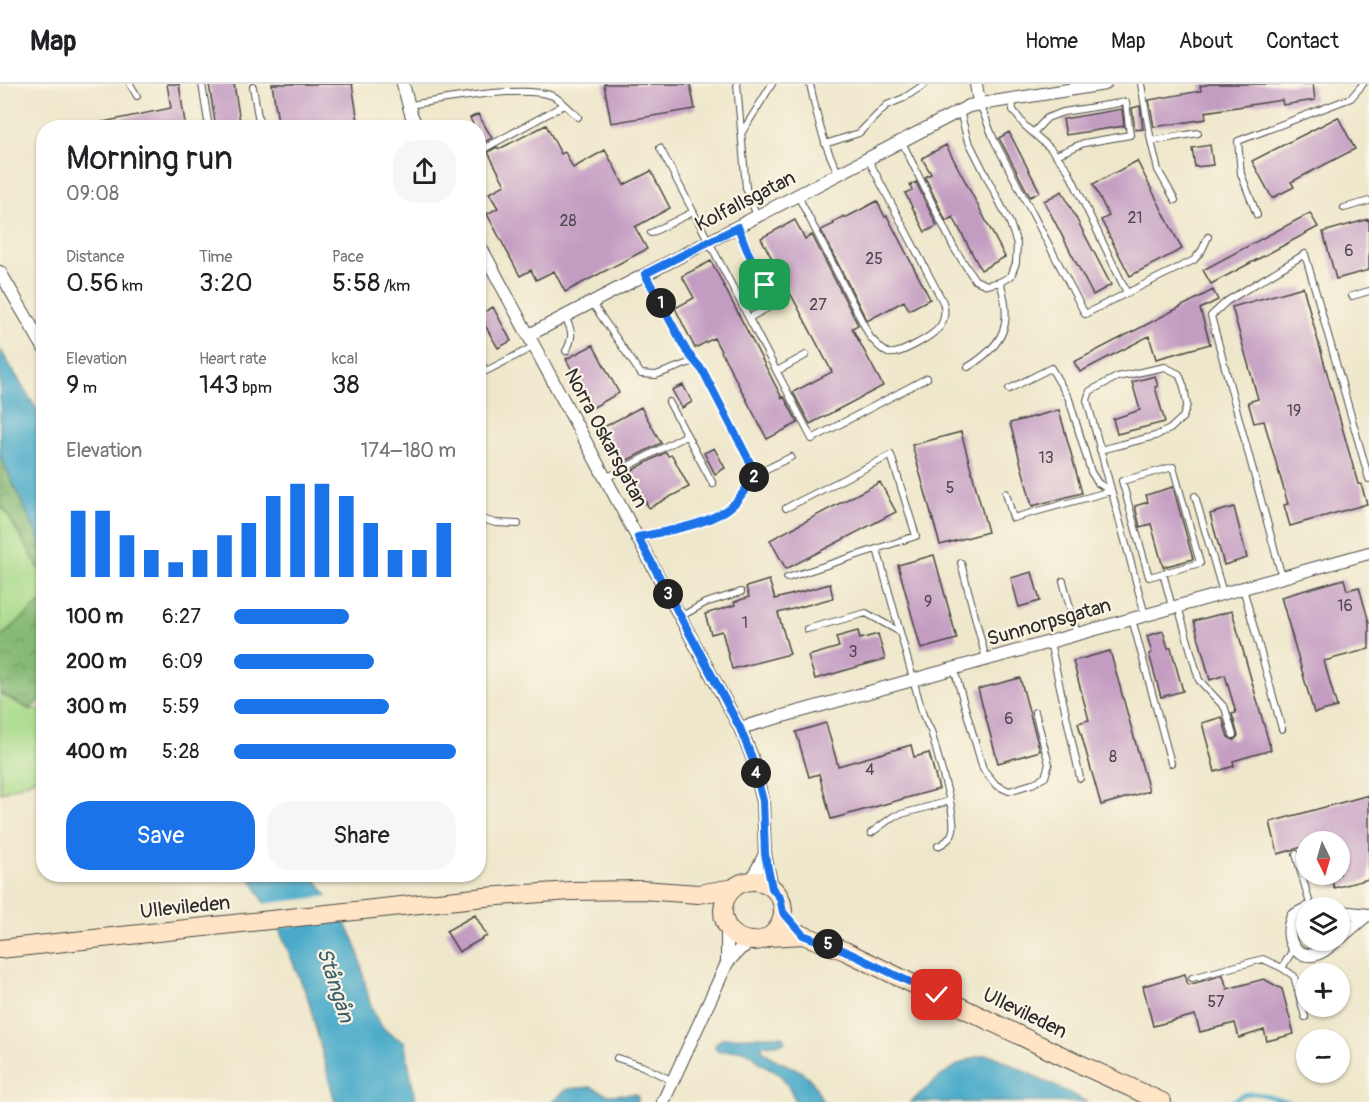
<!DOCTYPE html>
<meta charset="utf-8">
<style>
body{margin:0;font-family:Pangolin,sans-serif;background:#f6f6f6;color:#202124;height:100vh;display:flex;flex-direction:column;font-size:22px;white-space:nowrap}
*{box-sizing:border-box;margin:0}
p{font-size:20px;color:#757577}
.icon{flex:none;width:33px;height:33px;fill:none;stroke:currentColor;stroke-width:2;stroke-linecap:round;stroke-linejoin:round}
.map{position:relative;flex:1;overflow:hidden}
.drawer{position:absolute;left:36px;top:36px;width:450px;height:762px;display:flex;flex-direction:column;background:#fff;border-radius:24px;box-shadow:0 2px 4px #0004}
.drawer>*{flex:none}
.needle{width:39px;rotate:175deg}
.tools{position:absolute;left:1296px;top:747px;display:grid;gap:12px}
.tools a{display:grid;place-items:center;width:54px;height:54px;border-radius:50%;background:#fff;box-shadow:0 2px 4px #0004;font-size:30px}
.pin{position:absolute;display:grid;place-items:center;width:51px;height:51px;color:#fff;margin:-26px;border-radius:12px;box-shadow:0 3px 9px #0006}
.km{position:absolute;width:30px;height:30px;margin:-15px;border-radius:50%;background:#222;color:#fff;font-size:16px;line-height:30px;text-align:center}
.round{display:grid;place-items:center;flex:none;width:63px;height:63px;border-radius:24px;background:#f6f6f6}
.summary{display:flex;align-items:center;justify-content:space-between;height:102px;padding:0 30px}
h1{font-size:33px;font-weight:600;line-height:45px}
.figures{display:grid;grid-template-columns:repeat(3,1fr);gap:9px;height:102px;padding:6px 30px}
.figures div{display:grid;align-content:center}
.figures b{font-size:26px;font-weight:600}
.figures small{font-size:16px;font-weight:400}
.figures p{font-size:16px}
.chart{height:168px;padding:12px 30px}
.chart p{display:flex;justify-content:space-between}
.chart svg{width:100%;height:108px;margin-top:6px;stroke:#1a73e8;stroke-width:6}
.button{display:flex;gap:12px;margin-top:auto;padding:12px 30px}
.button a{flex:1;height:69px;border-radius:24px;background:#1a73e8;color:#fff;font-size:24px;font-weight:600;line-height:69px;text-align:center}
.button a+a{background:#f6f6f6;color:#202124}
ul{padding:0 30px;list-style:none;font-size:20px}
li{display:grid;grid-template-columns:96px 72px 1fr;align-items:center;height:45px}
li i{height:15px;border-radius:8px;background:#1a73e8}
header{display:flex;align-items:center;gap:36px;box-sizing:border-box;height:84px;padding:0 30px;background:#fff;border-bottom:2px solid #e0e0e0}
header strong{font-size:28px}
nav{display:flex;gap:33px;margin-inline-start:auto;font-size:21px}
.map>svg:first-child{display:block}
</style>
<header>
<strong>Map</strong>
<nav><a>Home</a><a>Map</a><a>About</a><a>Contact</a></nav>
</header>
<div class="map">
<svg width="1369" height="1018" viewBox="0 0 1369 1018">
<defs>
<pattern id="forest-crowns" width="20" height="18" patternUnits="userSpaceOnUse" patternTransform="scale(1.5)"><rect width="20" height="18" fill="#85ba76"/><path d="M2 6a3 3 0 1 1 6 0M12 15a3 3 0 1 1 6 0" fill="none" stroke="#6d9761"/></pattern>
</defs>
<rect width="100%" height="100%" fill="#fcf5e5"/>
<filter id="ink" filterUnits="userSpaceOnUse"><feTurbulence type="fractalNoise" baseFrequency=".0167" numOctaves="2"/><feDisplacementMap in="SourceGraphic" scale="12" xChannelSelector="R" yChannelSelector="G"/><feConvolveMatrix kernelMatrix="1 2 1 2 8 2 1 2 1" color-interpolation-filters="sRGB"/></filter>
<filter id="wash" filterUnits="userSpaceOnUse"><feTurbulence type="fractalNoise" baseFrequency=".008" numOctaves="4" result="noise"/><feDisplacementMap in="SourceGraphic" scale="24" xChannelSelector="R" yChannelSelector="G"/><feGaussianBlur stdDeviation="1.35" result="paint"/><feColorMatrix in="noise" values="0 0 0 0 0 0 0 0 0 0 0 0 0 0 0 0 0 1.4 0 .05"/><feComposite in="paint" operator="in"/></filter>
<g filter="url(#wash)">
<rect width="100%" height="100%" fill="#eee7cb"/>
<path fill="#a7da8a" stroke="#69825a" stroke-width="1.5" d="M0 423 5 426 44 491 43 517 0 553Z
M0 609 29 625H44L43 689 26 699 0 709Z"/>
<path fill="url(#forest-crowns)" stroke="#587250" stroke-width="1.5" d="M0 371 43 464V491L5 426 0 423Z
M43 517V615L29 625 0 609V553Z"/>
<path fill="#4aaac9" stroke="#3a6a7a" stroke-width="1.5" d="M0 265 43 336V464L0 371Z
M249 791H313C326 811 342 832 353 854 369 887 360 943 404 957L416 1018H335L308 914 278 843Z
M771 952H782L785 956 784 959 763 961 761 964C778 983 795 979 809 994 815 1000 819 1010 823 1018H796L789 1003 780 990 760 979 752 970 743 966 717 967 715 962 717 958 724 954Z
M985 971 994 972 1087 1018H911C933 999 955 976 985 971Z
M591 1003 609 1011 635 1010 638 1013V1018H552L567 1005Z"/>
<path fill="#eee7cb" d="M330 812 345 836 275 844 262 820Z"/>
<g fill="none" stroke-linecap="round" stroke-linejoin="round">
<path stroke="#4aaac9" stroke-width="4" d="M1232 1018C1248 1002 1268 1012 1288 1018"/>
</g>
<g id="blocks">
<path fill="#c39cc2" d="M167 0H179L185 39 163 44H98V39L171 24Z
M209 0H234L241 44H216Z
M272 0H352L359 44H279Z
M604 0H690L695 25 611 39Z
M1210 0H1313L1315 16 1283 21 1282 16 1205 28 1206 35 1154 43 1149 16 1201 7 1200 2Z
M1140 22 1143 45 1135 46 1132 24Z
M1122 25 1124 42 1066 51 1063 35Z
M478 30 492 54 483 59 482 57 478 59V44H475L470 34Z
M1338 33 1355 65 1291 98 1294 103 1272 114 1252 77Z
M546 41 561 70 565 68 573 84 605 66 624 101 651 87 670 124 635 143 647 165 565 208 554 187 536 196 531 186 520 192 487 130 498 124 489 109 505 101 488 68 497 63 499 65Z
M1009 48 1040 108 1030 113 999 54Z
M946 61 1005 173 981 186 953 133 946 137 925 93 931 90 922 74Z
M1210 61 1213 81 1195 83 1192 64Z
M1137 77 1182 165 1130 192 1101 136 1109 132 1093 100Z
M916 98 937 142 925 148 905 109 912 106 910 101Z
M1062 107 1111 201 1093 211 1044 117Z
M877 117 885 133 887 132 930 215 909 226 904 217 867 237 821 146 834 140 833 138 844 132 845 134Z
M1310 129 1318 143 1211 200 1203 186Z
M1369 135V186L1336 195 1323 148Z
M795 136 805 155 812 151 858 241 852 244 883 302 810 340 793 308 832 288 761 154Z
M711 177 782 314 784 313 798 339 767 355 714 254 695 264 675 224 694 214 682 192Z
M1303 203 1358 400H1361L1367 420 1290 442 1284 421 1288 420 1264 337 1254 339 1248 318 1258 315 1232 223Z
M1213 206 1218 216 1200 225 1210 260 1156 275 1149 252 1080 288 1074 278Z
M493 223 511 257 498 264 479 231Z
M593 261 619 309 592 324 566 275Z
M1155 292 1158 302 1155 303 1165 338 1117 350 1113 335 1140 326 1132 298Z
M683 301 692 318 682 324 672 306Z
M641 323 661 359 624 378 604 343Z
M1059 326 1082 409 1032 422 1010 339Z
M961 348 988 448 940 461 912 361Z
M714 364 725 384 715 390 704 369Z
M666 368 668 372 672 371 689 403 649 424 629 388Z
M880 398 896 428 786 485 770 456Z
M1173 403 1193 475 1163 483 1151 440 1140 443 1135 422 1148 418 1146 411Z
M1234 423 1247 474 1224 481 1210 430Z
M934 471 957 555 921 565 898 481Z
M1032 488 1040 517 1019 523 1011 494Z
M1344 495 1347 506 1359 503 1369 538V565L1324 577 1337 623 1314 629 1281 513Z
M769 496 775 515 830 500 833 514 778 529 790 570 732 585 722 547 711 550 705 530 735 521 734 518 749 513 746 503Z
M1232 527 1271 666 1233 677 1234 682 1215 688 1202 639 1222 633 1228 653 1234 656 1238 652 1232 630 1236 629 1225 591 1210 596 1194 537Z
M858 547 860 555 878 550 885 575 815 595 808 572 839 563 836 553Z
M1163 547 1168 564H1171L1183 607 1161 613 1149 570 1152 569 1147 552Z
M1110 567 1149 707 1101 721 1078 639 1089 636 1073 577Z
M1020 594 1040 667 998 679 978 605Z
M826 639 838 682 911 661 914 673 929 669 939 705 831 735 819 690 809 693 796 648Z
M1369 711V795L1334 804 1330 790H1340V758H1306V762L1278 770 1270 738Z
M475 831 487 852 459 868 446 847Z
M1185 890 1188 901 1223 891 1227 905 1264 895 1282 905 1294 950 1267 957 1264 946 1239 954 1235 939 1200 948 1195 931 1153 942 1143 902Z"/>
</g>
</g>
<g filter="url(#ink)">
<use href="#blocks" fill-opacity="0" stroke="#484743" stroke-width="1.5"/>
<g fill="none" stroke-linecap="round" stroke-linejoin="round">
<g stroke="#484743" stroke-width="8">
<path id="lane" d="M130 0 137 12
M202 0 209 44
M737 0 746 104 757 132
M810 0C817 32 823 61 839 90
M1141 0 1151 57 1198 49
M253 3 260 44
M980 20 994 56 1085 230 1127 209 1068 86 1050 64 1024 41 1013 26 1012 15
M409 21C444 16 523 0 553 12 562 16 570 26 578 33
M401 44 413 36
M1033 49 1047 34 1063 28 1126 18 1130 51 1084 59 1056 71
M741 50 772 0
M1151 57 1158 86 1175 116
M902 58 954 164 975 196 987 201 1000 198 1011 192 1016 179 1017 160 1010 139 967 54 960 27
M825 60 859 49 887 21 904 14 925 0
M660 64 812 355 927 294
M478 68 564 21
M798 112 870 253C875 258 881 266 888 269 899 272 935 251 941 241 945 234 945 225 943 218L868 75
M1344 124 1369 117
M1257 131 1241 90 1238 57 1351 14 1363 0
M738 143 765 201
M651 149 693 128
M646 191 687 268 703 287 756 390
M1127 209 1194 176 1202 166 1208 153
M1352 212 1369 207
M592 219 641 290 656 291 694 277
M565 233C572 246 574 253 566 267
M749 234 777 219
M478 274 486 287 535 262
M968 283C1005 260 1013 239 1000 198
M777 287 806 271
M1009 305 1051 284 1069 315 1091 388 1098 399 1111 407
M669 318 713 400
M1100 366 1155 352 1170 345 1183 333 1187 321 1184 303 1179 290 1165 283 1117 293 1090 307 1087 316 1145 531
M1173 383 1200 479 1149 493 1122 397Z
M606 394 687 351
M1006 409 1013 434 1111 407
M1195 412 1223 509
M786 424 891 371 916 452 787 494
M478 434 496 439 518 440
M638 453 681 443 714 433 734 420 756 390 791 373
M961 479 986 575
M1163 489 1172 523
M1282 493 1211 232 1227 217 1305 170 1369 395
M1063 497 1077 550
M1243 504 1282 645
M1178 522 1199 596 1225 624 1233 651
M680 533 705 519 741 508
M1132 535 1171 679
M807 545 866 529 900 548
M1050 558 1080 694
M954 585 983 685 996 701 1009 707 1032 700 1045 693 1049 680 1035 628
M871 749 894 732 950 717 931 647 923 631 877 465
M938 762C960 753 953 736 950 717
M1296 770 1311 824
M1294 864 1282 884 1294 892 1305 933
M1192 894 1263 875 1282 884
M617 974 642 982 673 997"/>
</g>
<g stroke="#484743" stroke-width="14">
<path id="street" d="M403 0 411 30 417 44
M976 0 979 19
M478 158 740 644 752 673 763 718 765 770 772 804
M0 188 44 264
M529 251 969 22 1105 0
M740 644 1369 469
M751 797 765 770
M1306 825 1293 832C1287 846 1287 867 1307 871 1318 873 1329 863 1337 856
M1340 828 1369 831
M1340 854 1366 832
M727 879V843
M663 1018 727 879 740 865 751 858"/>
</g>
<g stroke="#484743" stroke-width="20">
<path id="secondary" d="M723 827a30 30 0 1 1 60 0a30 30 0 1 1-60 0Z
M769 853 803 851 845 867 1056 969 1162 1018
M0 865 485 813 571 807 642 806 698 810 734 804"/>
</g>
<use href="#lane" stroke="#fff" stroke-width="6"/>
<use href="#street" stroke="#fff" stroke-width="12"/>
<use href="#secondary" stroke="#ffe4c6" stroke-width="18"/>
</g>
</g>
<g fill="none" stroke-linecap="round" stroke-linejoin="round" filter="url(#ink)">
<g stroke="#fff" stroke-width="12">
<path id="route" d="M765 201 747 166 738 143 645 190 687 268 703 287 756 390C749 399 742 412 734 420 712 441 666 447 638 453L740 644 752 674 763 717 765 770 772 804 780 814 783 828 803 851 845 867 937 911"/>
</g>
<use href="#route" stroke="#1a73e8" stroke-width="8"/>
</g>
<g text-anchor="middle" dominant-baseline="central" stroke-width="4.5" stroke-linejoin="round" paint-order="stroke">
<g font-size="16" fill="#514751">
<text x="1135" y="134">21</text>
<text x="568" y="137">28</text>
<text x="1349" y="167">6</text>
<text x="874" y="175">25</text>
<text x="818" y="221">27</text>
<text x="1294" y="327">19</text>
<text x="1046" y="374">13</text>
<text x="950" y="404">5</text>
<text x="928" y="518">9</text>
<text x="1345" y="522">16</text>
<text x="745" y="539">1</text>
<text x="853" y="568">3</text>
<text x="1009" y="635">6</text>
<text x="1113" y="673">8</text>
<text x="870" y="686">4</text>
<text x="1216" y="918">57</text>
</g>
<g font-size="20" fill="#2b2b2b" stroke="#fcf5e5">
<text transform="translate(745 117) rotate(-27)">Kolfallsgatan</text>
<text transform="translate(606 354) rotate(62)">Norra Oskarsgatan</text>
<text transform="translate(1049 538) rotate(-16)">Sunnorpsgatan</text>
<text transform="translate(185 823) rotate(-6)">Ullevileden</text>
<text transform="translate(1025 929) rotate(26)">Ullevileden</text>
</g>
<g font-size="21" font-style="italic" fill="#375e6a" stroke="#fcf5e5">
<text transform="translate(335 901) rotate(72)">Stångån</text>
</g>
</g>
</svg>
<div class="tools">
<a><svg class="needle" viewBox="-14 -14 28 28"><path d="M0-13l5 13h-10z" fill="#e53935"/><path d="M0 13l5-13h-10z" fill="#757577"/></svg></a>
<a><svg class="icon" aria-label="layers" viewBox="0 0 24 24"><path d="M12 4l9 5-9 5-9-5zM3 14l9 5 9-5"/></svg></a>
<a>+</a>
<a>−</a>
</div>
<div class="pin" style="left:765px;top:201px;background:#1e9e55"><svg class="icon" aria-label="arrive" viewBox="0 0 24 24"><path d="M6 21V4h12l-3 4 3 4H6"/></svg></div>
<div class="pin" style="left:937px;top:911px;background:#d93025"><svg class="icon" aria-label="check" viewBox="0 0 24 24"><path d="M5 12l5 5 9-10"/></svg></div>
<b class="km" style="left:661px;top:219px">1</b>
<b class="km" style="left:754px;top:393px">2</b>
<b class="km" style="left:668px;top:510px">3</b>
<b class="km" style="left:756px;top:689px">4</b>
<b class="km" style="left:828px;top:860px">5</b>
<section class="drawer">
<div class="summary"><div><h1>Morning run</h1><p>09:08</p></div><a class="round"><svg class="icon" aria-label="share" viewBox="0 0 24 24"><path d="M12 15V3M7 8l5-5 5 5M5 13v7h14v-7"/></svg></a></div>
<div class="figures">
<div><p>Distance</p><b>0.56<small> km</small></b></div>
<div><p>Time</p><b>3:20</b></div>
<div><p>Pace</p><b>5:58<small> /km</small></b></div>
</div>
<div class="figures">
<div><p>Elevation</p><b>9<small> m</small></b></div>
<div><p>Heart rate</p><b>143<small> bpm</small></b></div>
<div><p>kcal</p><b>38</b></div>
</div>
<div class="chart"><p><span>Elevation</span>174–180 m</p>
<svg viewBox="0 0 160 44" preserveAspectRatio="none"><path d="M5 44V17M15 44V17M25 44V27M35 44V33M45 44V38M55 44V33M65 44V27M75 44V22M85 44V11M95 44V6M105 44V6M115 44V11M125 44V22M135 44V33M145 44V33M155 44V22"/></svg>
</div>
<ul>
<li><b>100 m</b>6:27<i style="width:52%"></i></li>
<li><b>200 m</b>6:09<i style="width:63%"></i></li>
<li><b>300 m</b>5:59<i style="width:70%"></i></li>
<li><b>400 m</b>5:28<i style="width:100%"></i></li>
</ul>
<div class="button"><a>Save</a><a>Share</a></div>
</section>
</div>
